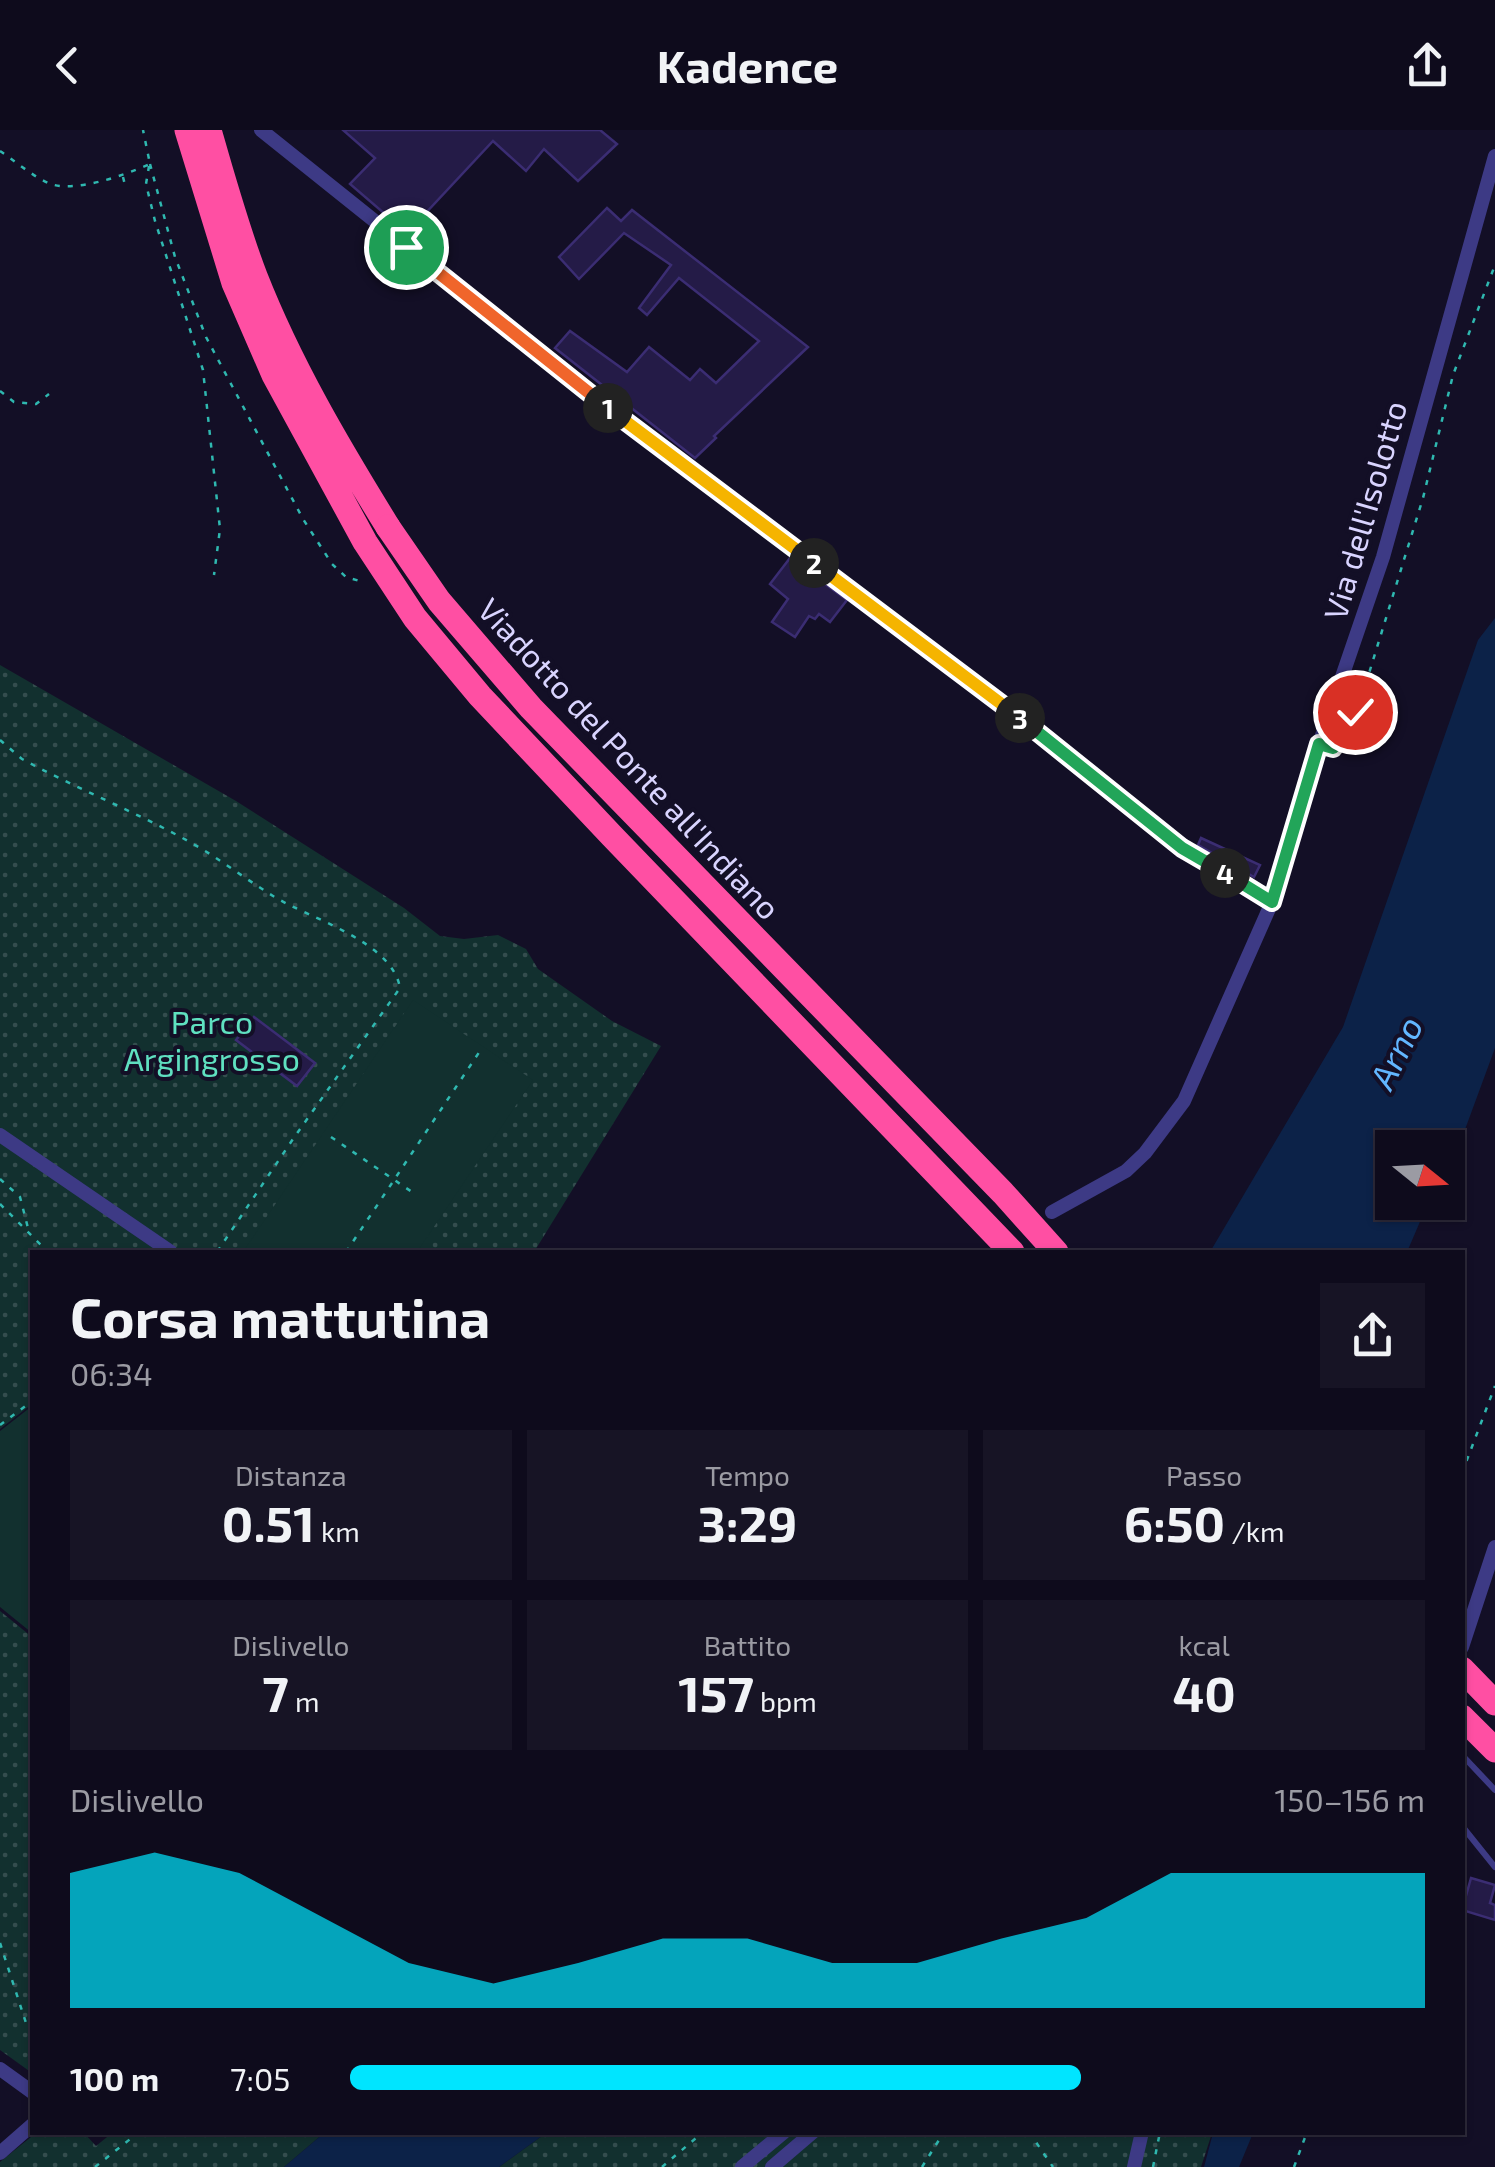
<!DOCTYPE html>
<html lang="it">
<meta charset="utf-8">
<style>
body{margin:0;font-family:"Exo 2",sans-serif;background:#171425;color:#f1f3f6;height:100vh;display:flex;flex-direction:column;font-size:38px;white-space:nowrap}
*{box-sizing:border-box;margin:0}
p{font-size:32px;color:#9b9ba3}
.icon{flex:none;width:55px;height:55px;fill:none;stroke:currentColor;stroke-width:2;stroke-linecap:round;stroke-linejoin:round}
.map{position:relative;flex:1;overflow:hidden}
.side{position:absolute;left:30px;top:1120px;width:1435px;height:885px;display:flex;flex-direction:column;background:#0e0b1c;border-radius:0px;box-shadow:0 2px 8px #0004,0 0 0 2px #2e2b3b}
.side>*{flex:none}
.needle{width:65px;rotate:108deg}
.fabs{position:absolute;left:1375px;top:1000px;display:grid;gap:20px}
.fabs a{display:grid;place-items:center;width:90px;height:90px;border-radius:0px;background:#0e0b1c;box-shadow:0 2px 8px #0004,0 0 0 2px #2e2b3b;font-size:50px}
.pin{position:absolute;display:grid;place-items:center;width:85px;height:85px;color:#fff;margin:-42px;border:5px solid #fff;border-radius:50%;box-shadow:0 2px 10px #0007}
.km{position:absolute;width:50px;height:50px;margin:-25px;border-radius:50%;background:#222;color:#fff;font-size:28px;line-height:50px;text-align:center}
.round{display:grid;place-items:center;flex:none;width:105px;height:105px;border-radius:0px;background:#171425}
.head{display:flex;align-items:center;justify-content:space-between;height:170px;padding:0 40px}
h1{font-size:55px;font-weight:700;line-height:75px}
.stats{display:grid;grid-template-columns:repeat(3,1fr);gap:15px;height:170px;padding:10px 40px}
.stats div{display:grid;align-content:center;border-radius:0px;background:#171425;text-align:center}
.stats b{font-size:50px;font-weight:700}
.stats small{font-size:28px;font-weight:400}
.stats p{font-size:28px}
.chart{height:280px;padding:20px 40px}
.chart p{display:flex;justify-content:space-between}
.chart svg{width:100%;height:180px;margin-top:10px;fill:#00e5ff;opacity:.7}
ul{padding:0 40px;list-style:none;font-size:32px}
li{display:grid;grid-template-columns:160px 120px 1fr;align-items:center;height:75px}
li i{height:25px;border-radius:12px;background:#00e5ff}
header{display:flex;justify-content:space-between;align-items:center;height:130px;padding:0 40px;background:#0e0b1c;font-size:45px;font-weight:700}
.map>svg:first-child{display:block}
</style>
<header><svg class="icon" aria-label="back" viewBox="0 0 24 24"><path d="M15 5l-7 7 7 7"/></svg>Kadence<svg class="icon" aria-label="share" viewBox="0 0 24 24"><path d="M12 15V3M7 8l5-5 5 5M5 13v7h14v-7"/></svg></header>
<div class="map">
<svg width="1495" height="2037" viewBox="0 0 1495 2037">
<defs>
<pattern id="park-dots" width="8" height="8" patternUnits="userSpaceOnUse" patternTransform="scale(2.5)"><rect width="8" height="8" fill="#12302f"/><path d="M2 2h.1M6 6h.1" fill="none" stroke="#344d4e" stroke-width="1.8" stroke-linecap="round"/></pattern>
</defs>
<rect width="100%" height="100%" fill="#130f26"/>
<path fill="url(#park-dots)" d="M0 535 236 671 404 778 440 806 464 809 498 805 526 819 538 839 612 891 661 916 534 1122H32V1274L0 1299Z
M0 1481 32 1507V1943L0 1920Z
M36 2003H84L96 2016 112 2003H324L284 2037H0V2032Z
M546 2003H1212L1201 2037H499Z"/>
<path fill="#12302f" d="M413 870 533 950 417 1122H243Z
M32 1276V1503L0 1477V1301Z"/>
<path fill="#0c2248" d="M1495 488V918L1456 1024 1448 1038V1018H1392V1072L1428 1073 1407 1122H1210L1343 897 1478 510Z
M324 2003V2002L546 2003 499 2037H284Z
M1213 2003H1253L1239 2037H1204Z"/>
<path fill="#241b47" stroke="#3b2d73" stroke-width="2.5" d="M343 0H600L617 14 578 51 544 19 526 41 493 11 407 103 350 54 375 28Z
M607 78 621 91 632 80 808 217 714 306 716 308 695 328 555 218 570 201 627 242 649 217 690 250 700 239 716 253 759 211 679 148 647 185 639 178 671 135 624 103 579 149 559 127Z
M790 428 847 470 830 492 819 484 815 489 809 486 795 507 772 492 788 469 770 454Z
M1201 708 1260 735 1254 747 1198 715Z
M254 887 315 933 297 956 236 910Z
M1471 1748 1495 1755 1490 1773 1495 1775V1790L1462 1780Z"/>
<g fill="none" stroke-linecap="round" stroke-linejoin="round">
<path stroke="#2fb8b0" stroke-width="2.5" stroke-dasharray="5 8" stroke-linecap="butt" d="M0 21C15 31 31 45 48 53 73 64 125 45 150 34L143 0
M150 34 175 127 206 207 303 389 332 434 346 447 363 452
M149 36 146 54 155 91 203 240 220 399 214 445
M123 47 126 59
M0 261 14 272 36 274 49 264
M0 610 22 629C81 661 144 685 202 719 226 734 249 751 273 766 310 789 392 811 400 858L293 1009 217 1122
M1337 612 1355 582 1366 553 1423 368 1453 245 1495 135
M331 1007 415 1064
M0 1049 20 1067 29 1102
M0 1074 48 1122
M346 1122 480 921
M0 1295 32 1271
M1462 1343 1495 1256
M0 1813 26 1893 32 1904
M1029 2002 1053 2037
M95 2037 139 2002
M662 2037 703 2002
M922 2037 939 2010 948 2002
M1153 2037 1160 2002
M1294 2037 1307 2002"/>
<path stroke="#3d3a85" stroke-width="6" d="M1462 1625 1495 1660
M1462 1696 1495 1737"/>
<path stroke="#3d3a85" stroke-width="14" d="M261 0 602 273 1014 583 1182 718 1272 772
M0 1005 171 1122
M1052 1082 1126 1041 1145 1023 1184 971 1272 772 1304 658 1383 427 1495 26
M1462 1517 1495 1417
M0 1939 32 1962
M0 2023 32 1995
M742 2037 784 2002
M772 2037 813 2002
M1134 2037 1142 2002"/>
<path stroke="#ff4fa3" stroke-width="25" d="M187 0 234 153 274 245 365 412 415 488 480 566 612 706 1012 1122
M209 0C223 49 237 99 255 146 290 235 338 316 388 397
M1462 1539 1495 1573
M1462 1587 1495 1620"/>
<path stroke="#ff4fa3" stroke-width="25" d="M388 397 439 471 531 578 1003 1063 1056 1122"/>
</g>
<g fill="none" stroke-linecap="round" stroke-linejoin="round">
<g stroke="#fff" stroke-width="20">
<path id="split-1" d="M406 117 608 278"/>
</g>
<g stroke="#fff" stroke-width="20">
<path id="split-2" d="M608 278 814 433"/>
</g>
<g stroke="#fff" stroke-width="20">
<path id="split-3" d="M814 433 1020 588"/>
</g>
<g stroke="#fff" stroke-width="20">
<path id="split-4" d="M1020 588 1182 718 1225 743"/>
</g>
<g stroke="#fff" stroke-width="20">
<path id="split-5" d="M1225 743 1272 772 1319 614 1333 618 1355 582"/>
</g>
<use href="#split-1" stroke="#f0652b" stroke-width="12"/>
<use href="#split-2" stroke="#f5b400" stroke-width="12"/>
<use href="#split-3" stroke="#f5b400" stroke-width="12"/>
<use href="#split-4" stroke="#22a559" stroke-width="12"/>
<use href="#split-5" stroke="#22a559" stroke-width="12"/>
</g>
<g text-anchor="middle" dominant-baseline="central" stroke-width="8" stroke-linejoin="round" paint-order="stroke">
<g font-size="32" fill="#d9d4ff" stroke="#130f26">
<text transform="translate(1364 380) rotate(-74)">Via dell'Isolotto</text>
<text transform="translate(630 628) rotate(47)">Viadotto del Ponte all'Indiano</text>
</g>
<g font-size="32" fill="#5fe0c0" stroke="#130f26">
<text x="212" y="891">Parco<tspan x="212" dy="37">Argingrosso</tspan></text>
</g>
<g font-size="35" font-style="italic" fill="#62b6ff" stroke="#130f26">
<text transform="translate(1395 922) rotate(-64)">Arno</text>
</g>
</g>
</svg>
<div class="fabs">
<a><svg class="needle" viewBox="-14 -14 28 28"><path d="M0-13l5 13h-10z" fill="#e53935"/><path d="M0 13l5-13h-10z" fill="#9b9ba3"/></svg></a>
</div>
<div class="pin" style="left:406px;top:117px;background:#1e9e55"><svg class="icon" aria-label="arrive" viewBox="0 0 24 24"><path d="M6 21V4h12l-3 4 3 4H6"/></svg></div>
<div class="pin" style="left:1355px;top:582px;background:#d93025"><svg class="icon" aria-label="check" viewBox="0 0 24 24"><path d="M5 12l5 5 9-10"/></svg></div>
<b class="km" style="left:608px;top:278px">1</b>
<b class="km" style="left:814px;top:433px">2</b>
<b class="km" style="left:1020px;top:588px">3</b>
<b class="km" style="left:1225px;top:743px">4</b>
<section class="side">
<div class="head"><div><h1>Corsa mattutina</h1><p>06:34</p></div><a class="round"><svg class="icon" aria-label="share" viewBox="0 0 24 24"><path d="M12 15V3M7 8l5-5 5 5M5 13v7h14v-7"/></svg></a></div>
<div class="stats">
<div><p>Distanza</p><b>0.51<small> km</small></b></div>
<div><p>Tempo</p><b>3:29</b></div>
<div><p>Passo</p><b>6:50<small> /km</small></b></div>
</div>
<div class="stats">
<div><p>Dislivello</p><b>7<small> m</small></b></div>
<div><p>Battito</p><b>157<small> bpm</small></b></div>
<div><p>kcal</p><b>40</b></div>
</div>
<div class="chart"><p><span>Dislivello</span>150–156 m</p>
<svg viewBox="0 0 160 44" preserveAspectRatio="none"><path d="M0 44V11L10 6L20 11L30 22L40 33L50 38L60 33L70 27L80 27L90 33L100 33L110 27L120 22L130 11L140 11L150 11L160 11V44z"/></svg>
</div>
<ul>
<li><b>100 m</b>7:05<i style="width:68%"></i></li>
</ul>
</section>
</div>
